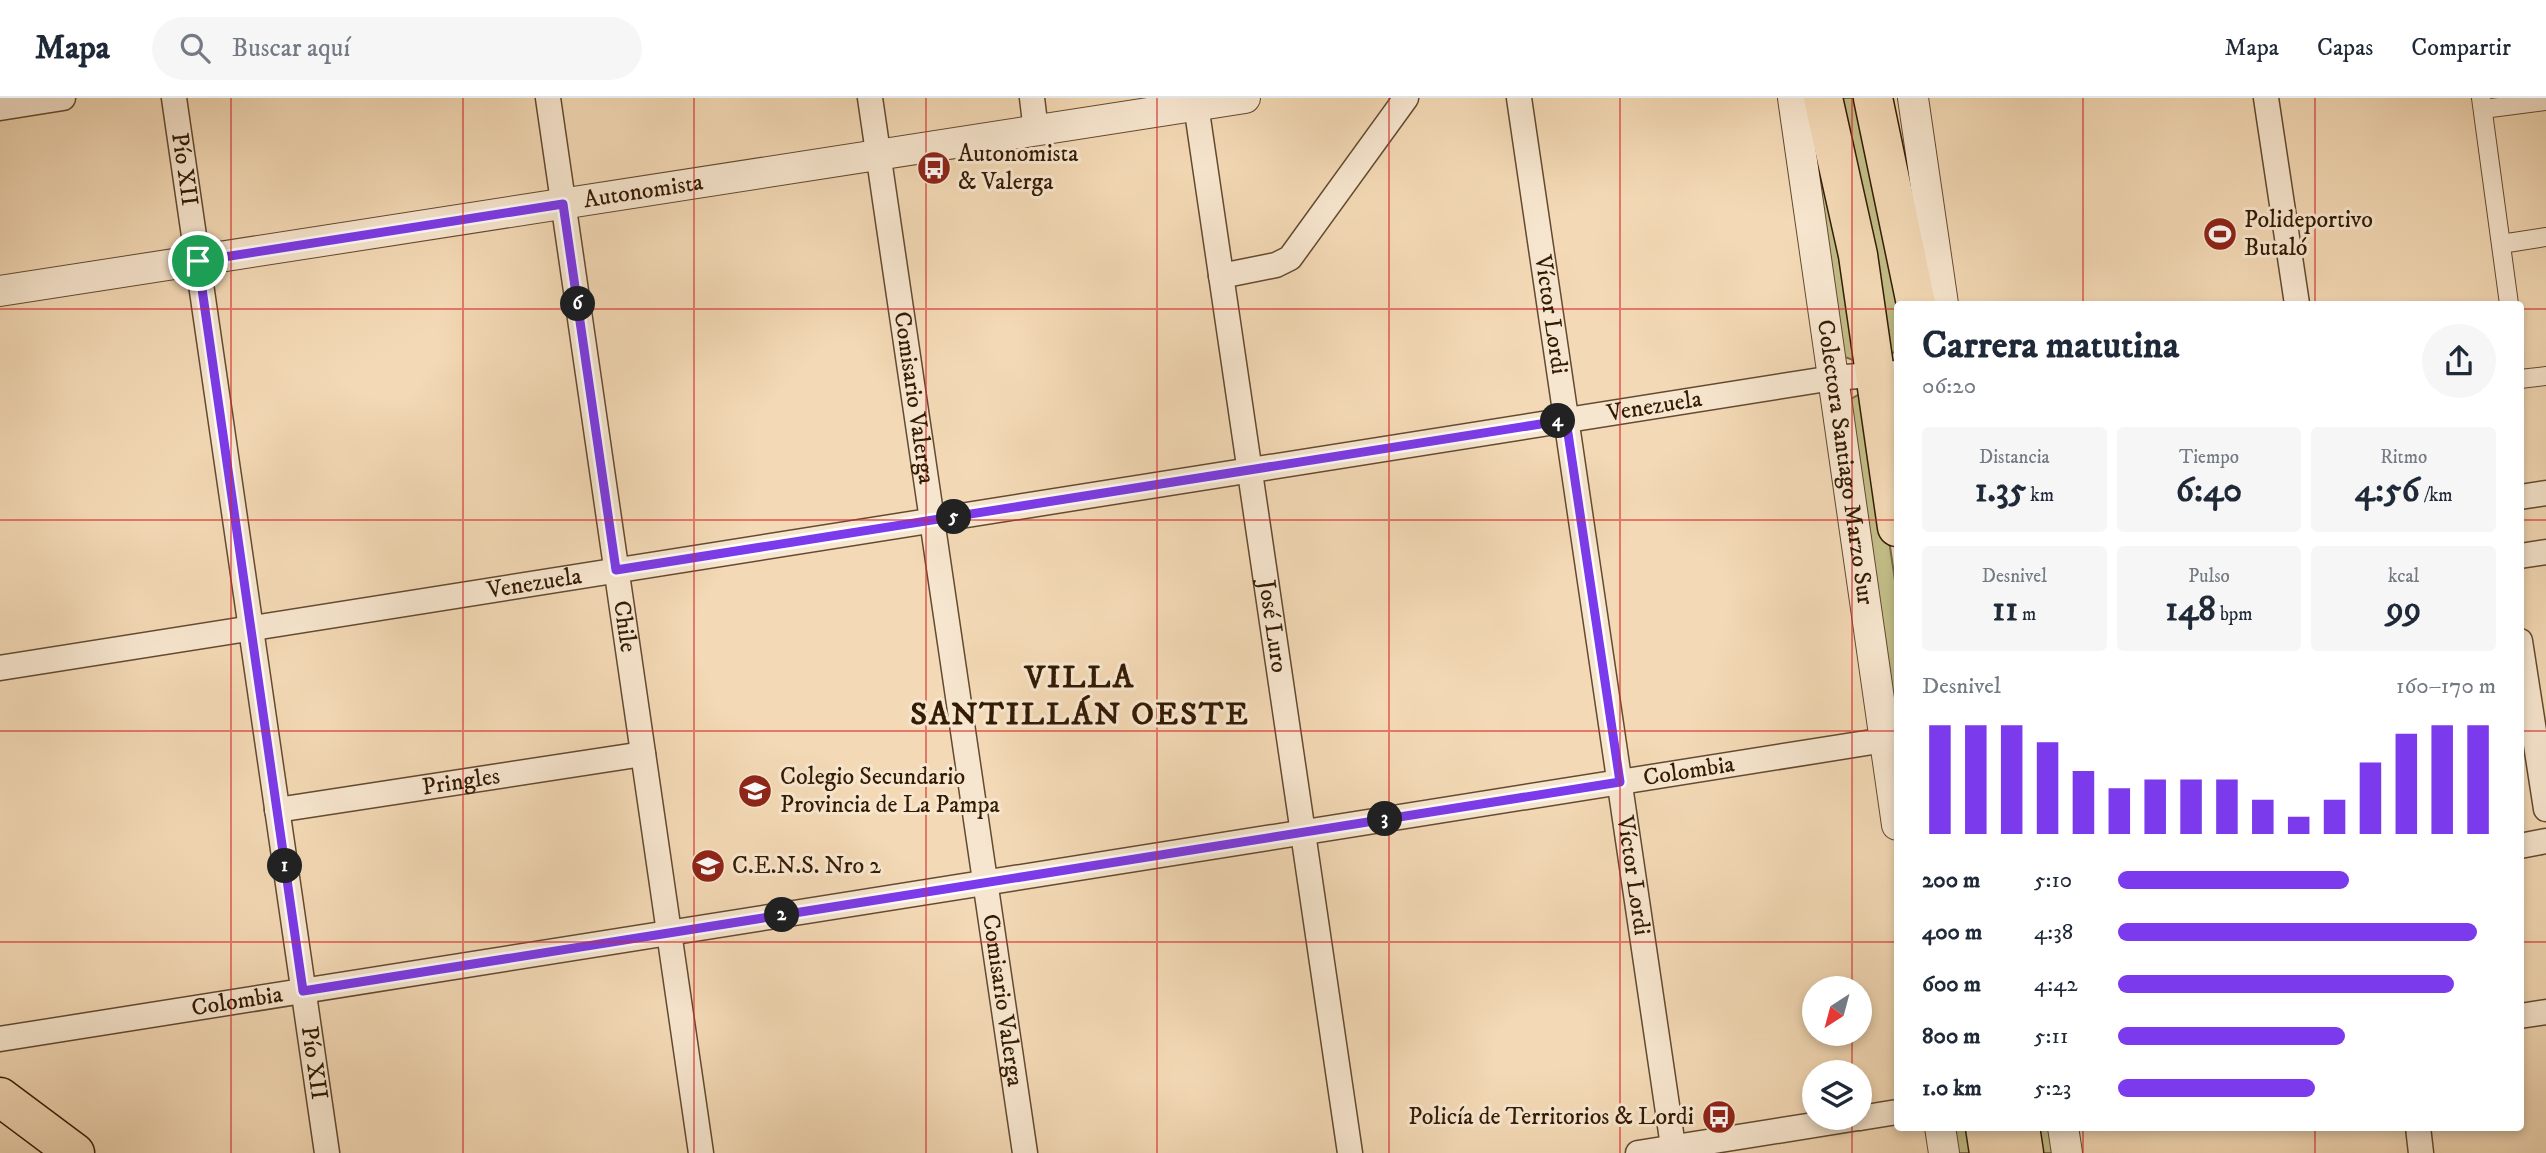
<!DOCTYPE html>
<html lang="es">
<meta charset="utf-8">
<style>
body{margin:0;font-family:"IM FELL DW Pica",serif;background:#f6f6f7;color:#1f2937;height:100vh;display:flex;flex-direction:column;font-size:26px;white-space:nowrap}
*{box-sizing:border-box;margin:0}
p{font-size:23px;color:#747a83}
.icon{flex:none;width:38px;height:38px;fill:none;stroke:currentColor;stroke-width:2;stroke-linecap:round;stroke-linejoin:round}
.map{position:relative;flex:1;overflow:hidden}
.details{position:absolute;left:1894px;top:203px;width:630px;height:830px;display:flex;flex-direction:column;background:#fff;border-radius:7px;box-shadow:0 4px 10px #0003}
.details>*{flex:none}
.needle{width:46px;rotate:216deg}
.buttons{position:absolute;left:1802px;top:878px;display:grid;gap:14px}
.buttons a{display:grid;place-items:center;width:70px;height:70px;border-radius:50%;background:#fff;box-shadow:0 4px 10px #0003;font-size:35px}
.pin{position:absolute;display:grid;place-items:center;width:60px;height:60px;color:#fff;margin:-30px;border:4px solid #fff;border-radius:50%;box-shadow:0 2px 7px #0007}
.km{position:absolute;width:35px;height:35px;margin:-18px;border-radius:50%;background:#222;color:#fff;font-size:19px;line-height:35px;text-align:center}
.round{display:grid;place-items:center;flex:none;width:74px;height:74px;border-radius:37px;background:#f6f6f7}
.overview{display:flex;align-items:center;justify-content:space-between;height:119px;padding:0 28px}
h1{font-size:38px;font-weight:800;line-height:52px}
.stats{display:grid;grid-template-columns:repeat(3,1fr);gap:10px;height:119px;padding:7px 28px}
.stats div{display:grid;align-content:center;border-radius:7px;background:#f6f6f7;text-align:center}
.stats b{font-size:35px;font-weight:800}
.stats small{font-size:19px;font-weight:400}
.stats p{font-size:19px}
.chart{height:196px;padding:14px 28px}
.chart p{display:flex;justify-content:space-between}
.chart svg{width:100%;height:126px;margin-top:7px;stroke:#7c3aed;stroke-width:6}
ul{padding:0 28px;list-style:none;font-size:23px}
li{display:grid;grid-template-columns:112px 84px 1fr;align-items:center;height:52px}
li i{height:18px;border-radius:9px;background:#7c3aed}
header{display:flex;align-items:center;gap:42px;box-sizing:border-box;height:98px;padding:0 35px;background:#fff;border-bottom:2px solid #e0e1e3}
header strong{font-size:33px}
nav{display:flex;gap:38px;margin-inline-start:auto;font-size:24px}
.search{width:490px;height:63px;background:#f6f6f7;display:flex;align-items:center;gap:18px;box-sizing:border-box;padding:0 24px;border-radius:38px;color:#747a83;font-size:26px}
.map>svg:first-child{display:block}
</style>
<header>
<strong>Mapa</strong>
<div class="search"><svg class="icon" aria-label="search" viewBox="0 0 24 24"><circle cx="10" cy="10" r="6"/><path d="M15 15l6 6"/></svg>Buscar aquí</div>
<nav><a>Mapa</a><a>Capas</a><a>Compartir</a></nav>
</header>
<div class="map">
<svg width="2546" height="1055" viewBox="0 0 2546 1055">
<rect width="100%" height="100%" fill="#f3d9b5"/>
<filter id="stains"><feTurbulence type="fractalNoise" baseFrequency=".00286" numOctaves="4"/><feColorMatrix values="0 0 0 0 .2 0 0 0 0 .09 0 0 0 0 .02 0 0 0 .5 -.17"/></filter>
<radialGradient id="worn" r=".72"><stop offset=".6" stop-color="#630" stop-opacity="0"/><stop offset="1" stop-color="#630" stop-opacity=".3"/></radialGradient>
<path fill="#c2bd88" stroke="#7a6c46" stroke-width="2" d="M1803 0H1812L1856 261 1853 262 1842 258Z
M1834 0H1864L1897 206V254L1885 256Z
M1858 297H1861L1869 306 1897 496V655L1849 302Z
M1951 1029H1976L1980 1055H1954Z
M2030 1029H2056L2059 1055H2034Z"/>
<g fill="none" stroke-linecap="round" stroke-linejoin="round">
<g stroke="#634a30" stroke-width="20">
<path id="pedestrian" d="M2481 0 2509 206
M2483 11 2546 3
M2501 146 2546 139
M2520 281 2546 278"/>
</g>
<g stroke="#634a30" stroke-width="27">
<g id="minor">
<path id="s1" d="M174 0 327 1055"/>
<path id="s2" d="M548 0 701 1055"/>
<path id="s3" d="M870 0 1025 1055"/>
<path d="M1032 0 1036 33"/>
<path id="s4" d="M1195 0 1350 1055"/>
<path id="s5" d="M1519 0 1674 1055"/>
<path d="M2266 0 2297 206"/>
<path d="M0 10 63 0"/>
<path d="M1221 178 1276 167 1290 160 1406 0"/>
<path d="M2520 399 2546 395"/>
<path d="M2520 458 2546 454"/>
<path d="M2520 543 2546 711"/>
<path id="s6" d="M0 570 1833 280 1897 275"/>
<path id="s7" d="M277 712 643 656"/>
<path d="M2520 748 2546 743"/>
<path d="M2520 918 2546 914"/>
<path id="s8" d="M0 941 1885 642"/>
<path d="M1860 1020 1897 1014"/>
<path d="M2418 1029 2421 1055"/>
<path d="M1638 1055 1858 1020"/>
</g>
</g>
<g stroke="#634a30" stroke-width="32">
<g id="tertiary">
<path id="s9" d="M1793 0 1897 727"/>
<path d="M1913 0 1943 206"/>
<path id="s10" d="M0 193 1245 0"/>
<path d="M1940 1029 1944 1055"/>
<path d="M2063 1029 2067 1055"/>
</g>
</g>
<g stroke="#331b04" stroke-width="41">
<path id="primary" d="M1823 0 1858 157 1897 429
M1873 0 1916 206
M0 999 75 1055
M1985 1029 1989 1055
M2020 1029 2024 1055"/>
</g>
<use href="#pedestrian" stroke="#f7e6cf" stroke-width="18"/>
<use href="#minor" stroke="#f7e6cf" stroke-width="24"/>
<use href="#tertiary" stroke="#f7e6cf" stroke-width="30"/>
<use href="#primary" stroke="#f3d9b5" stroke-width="38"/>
</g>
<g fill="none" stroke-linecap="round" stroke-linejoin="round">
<g stroke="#fff" stroke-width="14">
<path id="route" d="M563 106 616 472 1566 322 1620 684 303 893 198 163Z"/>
</g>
<use href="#route" stroke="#7c3aed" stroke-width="9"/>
</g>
<path fill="none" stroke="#d62828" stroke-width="2" stroke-opacity="0.55" d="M231 0V1055M463 0V1055M694 0V1055M926 0V1055M1157 0V1055M1389 0V1055M1620 0V1055M1852 0V891M2083 0V206M2315 0V206M0 211H1897M2520 211H2546M0 422H1897M2520 422H2546M0 633H1897M2520 633H2546M0 844H1897M2520 844H2546M1852 936V975M1852 1020V1055M2083 1029V1055M2315 1029V1055"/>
<defs>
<g id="bus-disc" transform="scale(1.75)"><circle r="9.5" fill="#8f2418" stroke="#f7e6cf"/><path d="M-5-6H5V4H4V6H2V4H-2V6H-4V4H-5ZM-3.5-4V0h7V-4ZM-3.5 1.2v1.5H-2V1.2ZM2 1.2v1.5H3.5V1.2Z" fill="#fff"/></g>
<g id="stadium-disc" transform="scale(1.75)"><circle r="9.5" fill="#8f2418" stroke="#f7e6cf"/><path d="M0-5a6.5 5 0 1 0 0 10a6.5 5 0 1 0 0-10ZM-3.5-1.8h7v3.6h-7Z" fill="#fff"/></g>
<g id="school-disc" transform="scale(1.75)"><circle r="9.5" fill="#8f2418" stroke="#f7e6cf"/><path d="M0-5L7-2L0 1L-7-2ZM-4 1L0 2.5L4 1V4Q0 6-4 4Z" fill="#fff"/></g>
</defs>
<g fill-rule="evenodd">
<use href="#bus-disc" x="934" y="70"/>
<use href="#stadium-disc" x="2220" y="136"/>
<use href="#school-disc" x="755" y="693"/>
<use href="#school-disc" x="708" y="768"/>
<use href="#bus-disc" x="1719" y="1019"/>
</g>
<g text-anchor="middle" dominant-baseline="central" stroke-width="6" stroke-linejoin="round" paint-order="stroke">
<g font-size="24" fill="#331b04" stroke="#f7e6cf" text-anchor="start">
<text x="958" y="56">Autonomista<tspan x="958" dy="28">&amp; Valerga</tspan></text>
<text x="2244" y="122">Polideportivo<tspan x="2244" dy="28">Butaló</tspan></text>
<text x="780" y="679">Colegio Secundario<tspan x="780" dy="28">Provincia de La Pampa</tspan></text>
<text x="732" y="768">C.E.N.S. Nro 2</text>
<text x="1694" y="1019" text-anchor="end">Policía de Territorios &amp; Lordi</text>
</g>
<g font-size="24" fill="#331b04" stroke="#f7e6cf">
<text stroke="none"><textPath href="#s1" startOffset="72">Pío XII</textPath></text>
<text stroke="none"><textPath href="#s10" startOffset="651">Autonomista</textPath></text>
<text stroke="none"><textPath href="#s5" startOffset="219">Víctor Lordi</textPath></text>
<text stroke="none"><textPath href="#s3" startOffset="303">Comisario Valerga</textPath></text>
<text stroke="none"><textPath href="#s6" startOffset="1675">Venezuela</textPath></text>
<text stroke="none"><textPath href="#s9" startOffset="368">Colectora Santiago Marzo Sur</textPath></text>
<text stroke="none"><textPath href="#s6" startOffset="541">Venezuela</textPath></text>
<text stroke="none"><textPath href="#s4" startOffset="534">José Luro</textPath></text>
<text stroke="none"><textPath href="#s2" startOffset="534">Chile</textPath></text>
<text stroke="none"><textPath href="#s8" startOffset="1710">Colombia</textPath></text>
<text stroke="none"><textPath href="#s7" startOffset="186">Pringles</textPath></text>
<text stroke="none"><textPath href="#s5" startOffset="786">Víctor Lordi</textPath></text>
<text stroke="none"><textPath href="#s3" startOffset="912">Comisario Valerga</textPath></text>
<text stroke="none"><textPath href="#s8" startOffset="240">Colombia</textPath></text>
<text stroke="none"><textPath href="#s1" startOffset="975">Pío XII</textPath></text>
</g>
<g font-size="32" font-weight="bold" letter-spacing="2" fill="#331b04" stroke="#f7e6cf">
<text x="1080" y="580">VILLA<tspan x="1080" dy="37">SANTILLÁN OESTE</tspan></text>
</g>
</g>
<rect width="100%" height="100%" filter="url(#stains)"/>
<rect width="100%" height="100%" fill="url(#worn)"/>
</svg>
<div class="buttons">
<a><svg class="needle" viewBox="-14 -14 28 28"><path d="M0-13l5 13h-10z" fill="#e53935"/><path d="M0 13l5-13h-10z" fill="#747a83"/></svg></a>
<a><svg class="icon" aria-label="layers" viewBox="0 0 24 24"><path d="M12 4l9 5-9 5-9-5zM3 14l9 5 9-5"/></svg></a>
</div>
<div class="pin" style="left:198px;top:163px;background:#1e9e55"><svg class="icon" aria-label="arrive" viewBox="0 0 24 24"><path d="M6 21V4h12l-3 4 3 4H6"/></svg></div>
<b class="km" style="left:285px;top:768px">1</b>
<b class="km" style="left:782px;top:817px">2</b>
<b class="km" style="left:1385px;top:721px">3</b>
<b class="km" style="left:1558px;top:323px">4</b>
<b class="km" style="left:954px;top:419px">5</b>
<b class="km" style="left:578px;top:206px">6</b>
<section class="details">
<div class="overview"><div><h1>Carrera matutina</h1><p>06:20</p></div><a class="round"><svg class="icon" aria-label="share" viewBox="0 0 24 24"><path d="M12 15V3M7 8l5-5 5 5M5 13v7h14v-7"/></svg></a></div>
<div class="stats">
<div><p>Distancia</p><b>1.35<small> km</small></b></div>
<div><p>Tiempo</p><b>6:40</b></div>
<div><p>Ritmo</p><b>4:56<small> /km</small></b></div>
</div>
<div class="stats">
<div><p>Desnivel</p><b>11<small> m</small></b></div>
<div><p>Pulso</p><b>148<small> bpm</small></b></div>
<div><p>kcal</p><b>99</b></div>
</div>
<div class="chart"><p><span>Desnivel</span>160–170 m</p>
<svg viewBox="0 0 160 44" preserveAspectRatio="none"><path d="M5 44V6M15 44V6M25 44V6M35 44V12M45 44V22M55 44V28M65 44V25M75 44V25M85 44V25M95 44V32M105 44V38M115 44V32M125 44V19M135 44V9M145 44V6M155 44V6"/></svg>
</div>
<ul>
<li><b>200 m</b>5:10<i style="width:61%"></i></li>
<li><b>400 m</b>4:38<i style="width:95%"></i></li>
<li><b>600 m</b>4:42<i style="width:89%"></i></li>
<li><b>800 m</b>5:11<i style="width:60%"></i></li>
<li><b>1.0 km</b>5:23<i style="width:52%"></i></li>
</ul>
</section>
</div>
